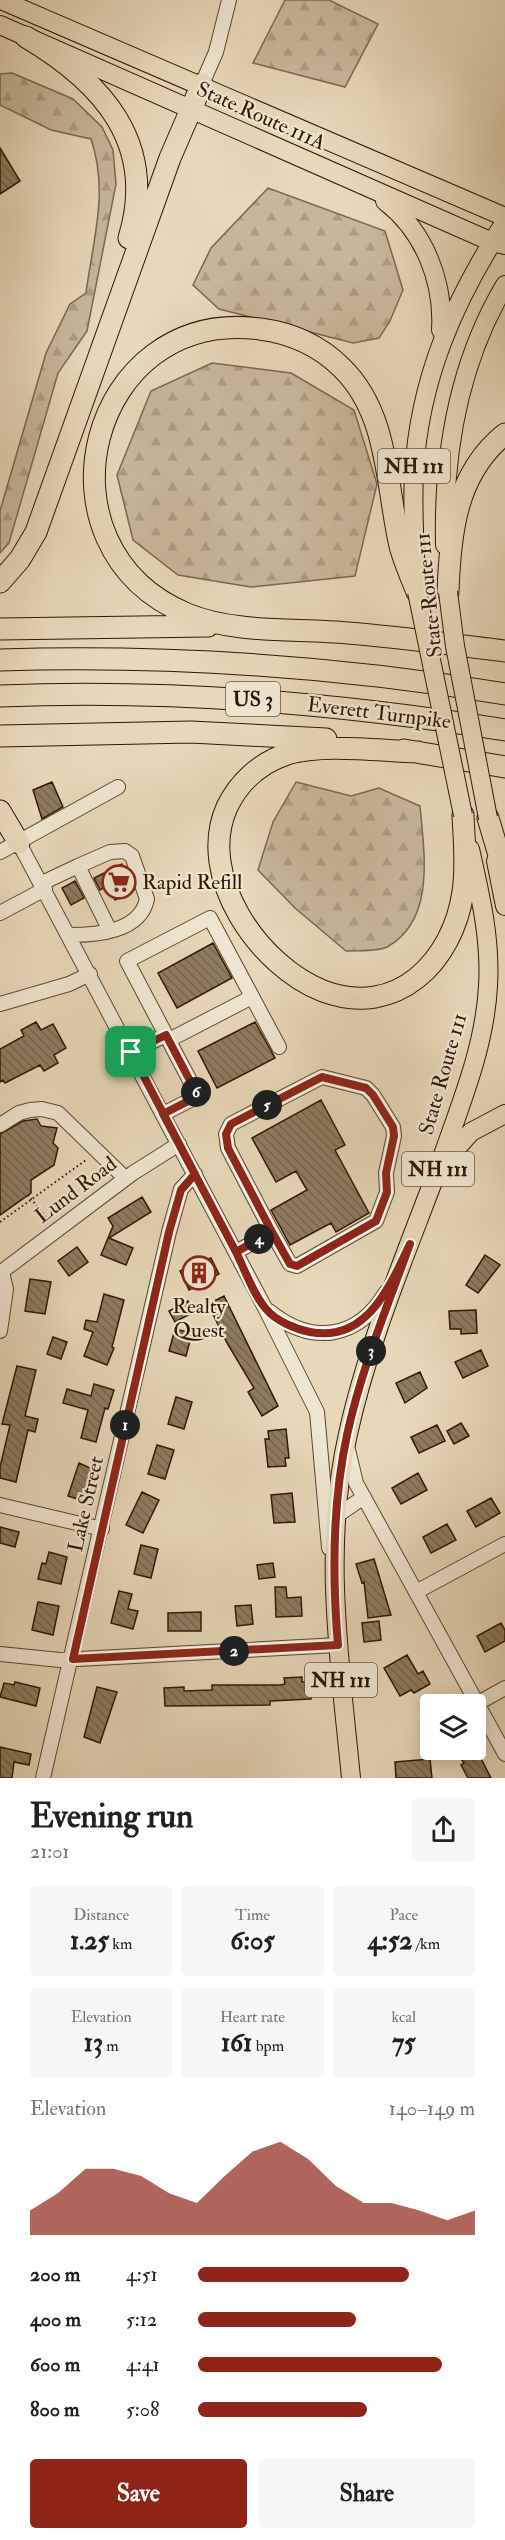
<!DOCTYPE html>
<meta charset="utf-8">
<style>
body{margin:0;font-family:"IM FELL Double Pica",serif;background:#f6f6f6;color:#202124;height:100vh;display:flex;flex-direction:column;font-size:22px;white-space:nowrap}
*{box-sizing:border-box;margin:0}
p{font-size:20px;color:#757577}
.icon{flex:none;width:33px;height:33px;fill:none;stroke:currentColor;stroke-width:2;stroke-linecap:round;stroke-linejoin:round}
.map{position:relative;height:1778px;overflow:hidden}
.sheet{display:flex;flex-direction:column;background:#fff;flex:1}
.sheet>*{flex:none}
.tools{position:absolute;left:420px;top:1694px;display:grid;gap:12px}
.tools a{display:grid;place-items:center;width:66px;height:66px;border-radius:6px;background:#fff;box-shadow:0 3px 15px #0003;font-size:30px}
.pin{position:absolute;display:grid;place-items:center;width:51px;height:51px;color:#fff;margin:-26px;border-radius:12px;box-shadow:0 3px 9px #0006}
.km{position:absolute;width:30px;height:30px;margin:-15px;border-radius:50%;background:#222;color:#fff;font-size:16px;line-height:30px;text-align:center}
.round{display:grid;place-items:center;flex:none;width:63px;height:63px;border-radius:6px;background:#f6f6f6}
.headline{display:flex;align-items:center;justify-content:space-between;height:102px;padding:0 30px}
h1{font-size:33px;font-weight:700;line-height:45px}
.metrics{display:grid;grid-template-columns:repeat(3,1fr);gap:9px;height:102px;padding:6px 30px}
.metrics div{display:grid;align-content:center;border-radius:6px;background:#f6f6f6;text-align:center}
.metrics b{font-size:26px;font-weight:700}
.metrics small{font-size:16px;font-weight:400}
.metrics p{font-size:16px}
.chart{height:168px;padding:12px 30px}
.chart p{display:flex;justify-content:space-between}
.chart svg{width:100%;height:108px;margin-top:6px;fill:#8f2418;opacity:.7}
.action{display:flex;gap:12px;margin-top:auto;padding:12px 30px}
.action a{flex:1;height:69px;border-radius:6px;background:#8f2418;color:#fff;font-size:24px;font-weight:700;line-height:69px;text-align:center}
.action a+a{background:#f6f6f6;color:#202124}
ul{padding:0 30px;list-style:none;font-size:20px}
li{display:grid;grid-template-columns:96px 72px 1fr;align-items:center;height:45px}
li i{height:15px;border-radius:8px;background:#8f2418}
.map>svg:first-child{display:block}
</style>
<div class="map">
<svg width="505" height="1778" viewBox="0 0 505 1778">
<defs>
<pattern id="forest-firs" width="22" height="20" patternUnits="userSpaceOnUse" patternTransform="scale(1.5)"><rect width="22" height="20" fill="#c7b79a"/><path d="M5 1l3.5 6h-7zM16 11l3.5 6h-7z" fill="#ab9d83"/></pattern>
<pattern id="building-back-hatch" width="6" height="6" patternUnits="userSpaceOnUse" patternTransform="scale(1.5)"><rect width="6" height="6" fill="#8e7c60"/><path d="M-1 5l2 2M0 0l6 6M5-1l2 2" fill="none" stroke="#74654d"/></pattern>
</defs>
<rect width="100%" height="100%" fill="#e7d8b9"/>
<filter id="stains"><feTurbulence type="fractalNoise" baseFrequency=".00333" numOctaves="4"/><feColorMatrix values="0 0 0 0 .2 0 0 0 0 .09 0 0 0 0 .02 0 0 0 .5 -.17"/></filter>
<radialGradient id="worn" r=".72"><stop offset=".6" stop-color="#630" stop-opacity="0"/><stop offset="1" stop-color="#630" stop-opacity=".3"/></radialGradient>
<path fill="url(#forest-firs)" stroke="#7a684d" stroke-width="1.5" d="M285 0H329L378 24 345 87 253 63Z
M12 73 73 99 102 127 113 150 116 184 87 331 58 373 9 543 0 553V511L46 353 70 304 86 293C93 239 109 192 91 139L51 130 0 105V74Z
M268 188 385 231 403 290 390 321 379 338 353 343 219 309 193 285 211 248Z
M212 363 291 373 354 410 377 484 355 576 251 587 178 575 133 540 117 475 151 391Z
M296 782 351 796 379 788 420 806C424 852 436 920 387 947 377 952 357 950 346 951L295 908 258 870 273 822Z"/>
<path fill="url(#building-back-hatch)" stroke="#2d1800" stroke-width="1.5" d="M0 148 20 181 0 194Z
M52 782 63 807 42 819 33 790Z
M122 864 134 890 115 900 108 885 100 890 94 878Z
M75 881 84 898 71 905 62 888Z
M213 943 232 978 177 1008 158 973Z
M36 1022 41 1030 53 1024 66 1048 54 1055 58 1063 44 1071 40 1065 5 1083 3 1080 0 1082V1049L24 1036 21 1030Z
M255 1022 275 1058 217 1088 198 1051Z
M321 1100 345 1145 335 1150 369 1213 336 1232 331 1223 290 1245 271 1210 307 1190 296 1171 276 1182 252 1138Z
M37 1119 41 1126 57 1128 53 1143 58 1148 54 1165 31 1180V1193L0 1215V1134L23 1121Z
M142 1197 151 1212 109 1238 133 1248 126 1265 101 1255 113 1226 108 1218Z
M77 1247 88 1262 69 1276 58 1261Z
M485 1255 500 1265 478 1293 466 1285Z
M211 1258 219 1274 189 1290 180 1271Z
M30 1279 51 1282 45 1314 25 1311Z
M104 1294 124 1300 112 1347 114 1348 107 1365 84 1356 93 1332 84 1329 86 1320 97 1322Z
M224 1296 278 1406 262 1416 248 1392 254 1388 227 1343 208 1304Z
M188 1301 194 1312 175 1322 169 1311Z
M476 1310 477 1333 461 1334V1329H450L449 1311Z
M175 1329 192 1333 186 1356 169 1351Z
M53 1337 67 1342 61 1359 47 1354Z
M481 1350 488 1366 463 1378 455 1362Z
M17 1366 36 1370 25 1416 38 1419 35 1432 28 1430 16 1482 0 1478V1467L10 1425 2 1424Z
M420 1372 427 1388 405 1403 396 1383Z
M94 1384 114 1390 108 1409 105 1408 96 1442 81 1438 88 1410 63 1403 67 1389 91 1396Z
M176 1397 192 1402 184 1429 168 1424Z
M461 1423 469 1436 454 1444 447 1431Z
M437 1425 445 1441 419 1453 411 1437Z
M286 1429 289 1458H285L286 1466 268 1467 265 1439H269L268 1431Z
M157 1445 174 1450 165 1479 148 1474Z
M79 1463 94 1470 84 1501 68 1496Z
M418 1473 427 1490 401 1504 392 1488Z
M142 1492 159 1500 143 1533 126 1525Z
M292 1493 295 1522 274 1523 271 1495Z
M491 1498 500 1513 476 1527 467 1511Z
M447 1524 456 1540 431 1553 423 1537Z
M0 1527 19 1532 15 1547 0 1543Z
M141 1545 158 1549 151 1578 134 1574Z
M49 1552 67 1557 61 1584 38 1579 42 1563 46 1564Z
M374 1559 391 1615 368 1618 364 1582 362 1583 356 1564Z
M273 1563 275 1577 259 1579 257 1565Z
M275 1587H286L287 1598 301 1597 302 1616 276 1617Z
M119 1591 132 1594 128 1609 138 1611 133 1629 111 1623Z
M38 1602 59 1606 53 1635 32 1630Z
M251 1605 253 1624 237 1626 235 1606Z
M201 1612V1631H168V1613Z
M379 1621 381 1640 364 1642 362 1623Z
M501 1623 505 1630V1641L485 1652 477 1636Z
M407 1655 418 1674 423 1671 430 1684 414 1693 411 1690 400 1696 384 1668Z
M302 1677V1682H311V1699L270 1701V1705L165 1706 164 1688 184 1687V1691L212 1690V1685H280L285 1684 284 1678Z
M15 1682 40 1688 36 1706 0 1697 4 1683 14 1685Z
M97 1687 117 1692 100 1743 84 1737Z
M0 1747 31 1754 29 1765 14 1762 12 1778H0Z
M455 1749H476L491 1778H468L461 1765 464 1763Z
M430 1759 432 1778H396L395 1762Z"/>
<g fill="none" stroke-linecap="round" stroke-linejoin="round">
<g stroke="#5c482e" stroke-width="16">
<path id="minor" d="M202 84 216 52 229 0
M19 843 265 1308 317 1412 329 1548
M0 852 118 787
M42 883 78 866 110 931
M0 913 45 889
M69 935C97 935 140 932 147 899L132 856 125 851 110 852 78 866
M0 1004 69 984 90 974
M169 1040 252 997
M131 1052 166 1035
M163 1114 198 1096 127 961 210 918 279 1047
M0 1125 19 1113 30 1110 42 1109 58 1113 125 1178
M236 1252 272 1232 228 1148 226 1134 231 1124 322 1077 366 1088 373 1095 393 1127 394 1136 386 1173 387 1192 376 1221 297 1266 290 1264 272 1232
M0 1273 133 1173 179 1144
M269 1311C312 1346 358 1339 386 1292
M0 1331 6 1289 2 1272
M348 1450 356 1483 505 1754
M0 1505 102 1529
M335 1517 364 1497
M416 1592 505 1544
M0 1654 60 1660 338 1645
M478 1703 505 1688
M43 1778 169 1232 181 1189 195 1174"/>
</g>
<g stroke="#2d1800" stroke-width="20">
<path id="major" d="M1 0 505 217
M0 25 492 242 505 245
M385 201C424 231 444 281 441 330
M445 545C443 454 458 364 505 285
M416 585C415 548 412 511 414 474 419 380 454 300 505 222
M496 861 505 906
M446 1160 471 1132 505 1114
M351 1778C340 1663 322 1548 348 1434 369 1338 410 1245 444 1152 463 1098 485 1044 488 986 491 939 480 894 470 849"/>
</g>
<g stroke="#2d1800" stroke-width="23">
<path id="highway" d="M26 37C102 82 158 143 129 238
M0 582 20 559 36 532 170 158 202 84
M417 592C411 577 404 561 400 546 386 485 389 414 342 368 320 346 291 333 260 329 89 306 27 547 187 614 236 634 296 628 348 633 401 637 453 645 505 651
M448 592C450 533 456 473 505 434
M0 629 208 626
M0 660C170 655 337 666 505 694
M0 696C169 689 338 703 505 730
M0 736 191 732 326 739
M404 750 505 767
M418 752C379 751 323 743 287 754 260 763 239 782 227 807 196 876 259 966 323 991 397 1019 453 961 463 892 467 866 464 840 463 815
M0 811 19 843
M488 818 505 875"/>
</g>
<path stroke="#2d1800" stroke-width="2" stroke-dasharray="1.5 3" stroke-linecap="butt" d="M28 1195 49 1221
M0 1222 86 1160"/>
<use href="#minor" stroke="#efe6d2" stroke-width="14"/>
<use href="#major" stroke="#e7d8b9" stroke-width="18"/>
<use href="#highway" stroke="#e7d8b9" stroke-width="21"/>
<g stroke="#2d1800" stroke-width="20" stroke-linecap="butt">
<path id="major-bridge" d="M417 592 463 815
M448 592 455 646 488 818"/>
</g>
<use href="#major-bridge" stroke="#e7d8b9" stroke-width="18"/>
</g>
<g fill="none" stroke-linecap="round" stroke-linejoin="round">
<g stroke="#fff" stroke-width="12">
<path id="route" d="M131 1052 195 1174 181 1190 169 1232 73 1659 338 1645C332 1575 332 1505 347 1435 361 1370 387 1307 410 1244 390 1286 367 1343 310 1332 295 1329 276 1321 266 1309 253 1294 245 1270 236 1252L272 1232 290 1264 297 1266 376 1221 387 1192 386 1173 394 1136 393 1127 373 1095 366 1088 322 1077 231 1124 226 1134 228 1148 272 1232 236 1252C212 1206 187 1160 163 1114L198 1096 166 1035 131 1052"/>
</g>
<use href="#route" stroke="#8f2418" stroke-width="8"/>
</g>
<defs>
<g id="supermarket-ring" transform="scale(1.725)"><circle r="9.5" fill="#efe6d2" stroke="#8f2418" stroke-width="1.5"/><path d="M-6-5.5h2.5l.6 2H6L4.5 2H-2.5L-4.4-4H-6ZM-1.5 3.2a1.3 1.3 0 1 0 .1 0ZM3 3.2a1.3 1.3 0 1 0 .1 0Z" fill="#8f2418"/></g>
<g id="building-ring" transform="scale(1.725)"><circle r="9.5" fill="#efe6d2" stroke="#8f2418" stroke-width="1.5"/><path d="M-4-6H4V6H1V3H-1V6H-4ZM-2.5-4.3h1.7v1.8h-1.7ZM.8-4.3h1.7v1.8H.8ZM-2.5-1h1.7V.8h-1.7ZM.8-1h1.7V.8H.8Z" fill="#8f2418"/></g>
</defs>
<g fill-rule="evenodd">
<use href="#supermarket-ring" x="119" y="882"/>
<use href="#building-ring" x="199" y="1273"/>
</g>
<g text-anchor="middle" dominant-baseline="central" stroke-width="4.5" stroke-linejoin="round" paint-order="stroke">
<g fill="#efe6d2" stroke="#67563f" stroke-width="1.5">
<rect x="378" y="449" width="72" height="34" rx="4.5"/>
<rect x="226" y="682" width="54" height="34" rx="4.5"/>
<rect x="402" y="1152" width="72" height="34" rx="4.5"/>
<rect x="305" y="1663" width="72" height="34" rx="4.5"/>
</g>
<g font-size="20" font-weight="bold" fill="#2d1800">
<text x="414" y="466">NH 111</text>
<text x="253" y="699">US 3</text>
<text x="438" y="1169">NH 111</text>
<text x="341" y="1680">NH 111</text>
</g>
<g font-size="21" fill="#2d1800" stroke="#efe6d2">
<text transform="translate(261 116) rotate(24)">State Route 111A</text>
<text transform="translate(429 595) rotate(-96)">State Route 111</text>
<text transform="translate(379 713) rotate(7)">Everett Turnpike</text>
<text transform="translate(443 1074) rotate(-74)">State Route 111</text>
<text transform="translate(76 1190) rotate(-37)">Lund Road</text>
<text transform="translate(86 1504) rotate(-77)">Lake Street</text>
</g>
<g font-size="21" fill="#2d1800" stroke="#efe6d2" text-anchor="start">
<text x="142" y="882">Rapid Refill</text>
<text x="199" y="1306" text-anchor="middle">Realty<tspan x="199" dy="24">Quest</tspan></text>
</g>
</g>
<rect width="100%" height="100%" filter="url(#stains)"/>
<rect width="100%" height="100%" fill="url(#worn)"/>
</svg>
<div class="tools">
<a><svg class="icon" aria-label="layers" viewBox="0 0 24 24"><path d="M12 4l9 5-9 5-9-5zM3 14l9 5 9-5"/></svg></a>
</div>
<div class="pin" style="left:131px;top:1052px;background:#1e9e55"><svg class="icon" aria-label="arrive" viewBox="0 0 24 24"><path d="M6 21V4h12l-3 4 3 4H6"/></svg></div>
<b class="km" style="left:125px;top:1425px">1</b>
<b class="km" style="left:234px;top:1651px">2</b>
<b class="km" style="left:371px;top:1351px">3</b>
<b class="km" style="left:259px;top:1239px">4</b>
<b class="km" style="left:267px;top:1105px">5</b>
<b class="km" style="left:196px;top:1092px">6</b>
</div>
<section class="sheet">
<div class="headline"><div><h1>Evening run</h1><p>21:01</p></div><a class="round"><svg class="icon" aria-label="share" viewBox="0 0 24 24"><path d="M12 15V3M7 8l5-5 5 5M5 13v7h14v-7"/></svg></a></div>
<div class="metrics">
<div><p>Distance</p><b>1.25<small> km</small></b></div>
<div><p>Time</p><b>6:05</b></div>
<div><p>Pace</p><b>4:52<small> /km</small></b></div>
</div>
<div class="metrics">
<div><p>Elevation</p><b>13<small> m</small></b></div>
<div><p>Heart rate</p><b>161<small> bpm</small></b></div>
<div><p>kcal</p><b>75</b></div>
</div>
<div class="chart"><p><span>Elevation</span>140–149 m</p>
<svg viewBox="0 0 160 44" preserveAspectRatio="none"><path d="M0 44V34L10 27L20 17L30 17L40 20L50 27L60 31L70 20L80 10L90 6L100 13L110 24L120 31L130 31L140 34L150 38L160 34V44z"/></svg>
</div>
<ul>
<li><b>200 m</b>4:51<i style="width:76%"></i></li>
<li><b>400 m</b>5:12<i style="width:57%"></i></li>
<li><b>600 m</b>4:41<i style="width:88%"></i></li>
<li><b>800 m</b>5:08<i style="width:61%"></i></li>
</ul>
<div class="action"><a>Save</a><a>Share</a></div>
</section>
